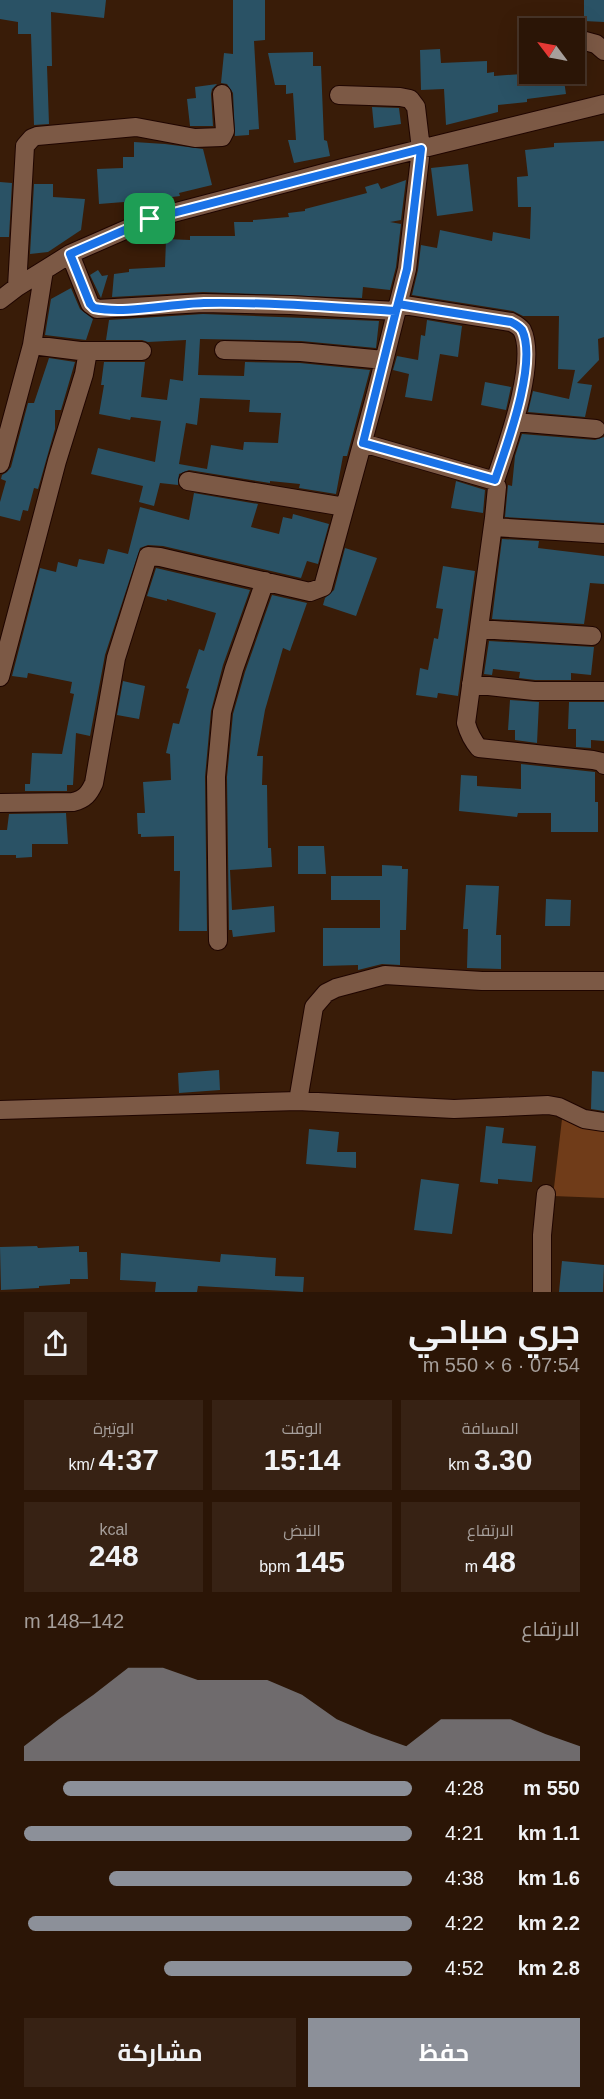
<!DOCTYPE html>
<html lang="ar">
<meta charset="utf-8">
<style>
body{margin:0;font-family:Arial,Cairo,sans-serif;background:#372214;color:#f1f3f6;direction:rtl;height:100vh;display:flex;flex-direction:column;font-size:22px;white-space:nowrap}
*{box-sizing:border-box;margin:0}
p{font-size:20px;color:#a69f9b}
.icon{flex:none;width:33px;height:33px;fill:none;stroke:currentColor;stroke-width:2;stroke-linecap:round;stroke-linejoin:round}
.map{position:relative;height:1292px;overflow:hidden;direction:ltr}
.panel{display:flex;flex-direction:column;background:#2b1506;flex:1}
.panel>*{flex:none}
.needle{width:39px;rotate:302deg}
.controls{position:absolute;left:519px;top:18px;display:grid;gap:12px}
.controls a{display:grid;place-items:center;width:66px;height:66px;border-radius:0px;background:#2b1506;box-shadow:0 6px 24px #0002,0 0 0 2px #473428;font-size:30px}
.pin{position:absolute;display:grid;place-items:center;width:51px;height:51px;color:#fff;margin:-26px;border-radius:12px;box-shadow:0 3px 9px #0006}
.round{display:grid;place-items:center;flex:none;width:63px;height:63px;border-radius:0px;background:#372214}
.summary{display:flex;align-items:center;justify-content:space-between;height:102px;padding:0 24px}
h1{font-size:33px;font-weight:700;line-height:45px}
.stats{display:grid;grid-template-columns:repeat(3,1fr);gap:9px;height:102px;padding:6px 24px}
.stats div{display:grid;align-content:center;border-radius:0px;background:#372214;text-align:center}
.stats b{font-size:30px;font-weight:700}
.stats small{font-size:16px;font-weight:400}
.stats p{font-size:16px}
.chart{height:168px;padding:12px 24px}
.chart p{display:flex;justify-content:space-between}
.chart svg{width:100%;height:108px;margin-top:6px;fill:#8c9099;opacity:.7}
.button{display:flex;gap:12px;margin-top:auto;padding:12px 24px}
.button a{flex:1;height:69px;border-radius:0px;background:#8c9099;color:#fff;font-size:24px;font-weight:700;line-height:69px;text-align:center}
.button a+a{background:#372214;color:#f1f3f6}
ul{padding:0 24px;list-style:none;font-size:20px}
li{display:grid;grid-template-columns:96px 72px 1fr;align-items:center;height:45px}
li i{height:15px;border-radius:8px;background:#8c9099}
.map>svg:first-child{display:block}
</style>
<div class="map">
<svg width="604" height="1292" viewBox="0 0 604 1292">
<rect width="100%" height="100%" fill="#391c08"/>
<path fill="#703c19" d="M562 1119 594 1128 604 1129V1198L553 1196Z"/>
<path fill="#2a5265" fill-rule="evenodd" d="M0 0H106L104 18 51 12 52 66H47L49 124 34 125 31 34H18V22L0 19Z
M233 0H265V40L254 41 259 129 249 130V135L235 136 233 93 227 84 221 83 224 53 233 54Z
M584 0H604V22L584 21Z
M440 49 441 63 487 61V73L494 72V76L522 74H563L566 94 527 99V102L498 105V112L446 125 444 89 421 90 420 50Z
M313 52V66H321L324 140 327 141 330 156 294 163 288 140H296L293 93 286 94V85H275L268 53Z
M217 84 212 89 211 94 213 126H190L187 99 196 98 195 87Z
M372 107 399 108 401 124 374 128Z
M604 141V337L598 339 599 360 577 383 592 385 585 417 528 412 533 391 569 399 575 370 558 369 559 316H523L513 311 412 295 418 270 421 245 437 248 440 230 492 241 493 232 530 239 531 207H518L517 177 528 176 525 150 554 147V143Z
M134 142 165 144 203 149 212 185 179 193 180 196 149 200V202L124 206V202L99 204 97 169 123 168V157H134Z
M468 164 473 211 437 216 431 168Z
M406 180 401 220 390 222 401 224 396 267 390 290 363 287 362 298 203 292 112 297 114 274 129 272V269L165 267 166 239 190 240V236H235L234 222H253V220L289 217 288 213 305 211V209L367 193 365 187 378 183 381 189Z
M0 182 12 183 9 237H0Z
M34 184H53V197L85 199 81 230 48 252 30 254Z
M98 270 102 276 108 275 101 298 90 275Z
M71 288 80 309 93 319 86 340 45 335 51 299Z
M203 314 379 321 376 348 301 341 200 339 198 375 244 376 245 362 300 363 370 370 347 456H343L336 494 299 488 300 484 270 481V483L189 470 179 474 178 485 160 483 154 506 139 502 143 486 91 474 98 448 155 462 161 421 131 417 130 420 99 414 104 385H101L104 362H145L141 397 167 400 170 379 183 381 186 340 148 342 142 340H106L109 320ZM200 398 250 400 249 412 281 413 278 443 244 442 243 450 211 445 207 469 179 464 186 423 197 425Z
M427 320 462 326 458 357 440 354 432 401 405 397 409 374 393 370 397 356 418 360 421 335 425 336Z
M49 358 75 362 61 410H55V429L38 489 34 488 28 511 23 510 20 521 0 516V502L6 481 1 479 2 475 7 472 11 467 28 403H34Z
M485 382 511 387 506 410 481 405Z
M522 434 595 440 604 437V523L505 517 508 485 512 486 515 456Z
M456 481 485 490 483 513 451 508Z
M194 493 258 504 251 527 279 534 283 517 292 519 293 514 329 524 318 564 307 561 301 578 163 546 148 545 140 548 105 655 90 736 76 733 73 785H67V791H25V784H30L32 753 62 754 74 694 70 693 72 682 28 673 27 678 12 676 40 568 56 572 58 562 77 567 79 559 104 564 108 549 128 554 140 507 189 520Z
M502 539 539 541 538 548 604 556V584L590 583 584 624 492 619Z
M345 548 377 558 356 616 323 605 325 598 334 590Z
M443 566 475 571 458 696 438 693 437 698 416 695 420 668 428 670 434 638 438 639 443 609 436 608Z
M156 568 250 590 223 665 211 711 205 777 207 931H179L180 871H174V836L141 837V834H138L137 813H145L143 782 171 780 170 754 166 753 173 723 179 724 189 689 186 688 199 649 204 651 216 613 167 599V601L147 596Z
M272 595 307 603 290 651 283 648 265 710 257 756H263L262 785H267L268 848H271L272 867 230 870 232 910 274 906 275 932 233 937 232 930H229L227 777 233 714 245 672Z
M489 641 594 647 591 675 571 673V680H535L519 678 520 672 493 669 492 675 484 674Z
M123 681 145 686 139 719 117 715Z
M510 700 539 702 537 743 515 740V730H508Z
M569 702H604V741L591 740V748L576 747V729H568Z
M521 764 595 772V802H598V832H551V813H518L517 817 459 811 461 775 477 776V786L521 789Z
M66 813 68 844H32V857L16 858V855H0V830H7L9 814Z
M298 846H324L326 874H298Z
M382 865 402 866V869H408L406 930H400V965L382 964 358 970V965L323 966V928H380V900H331V876H382Z
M466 885 499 886 496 935H501V969L467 968 468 929H463Z
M546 899 571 900 570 926H545Z
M219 1070 220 1090 179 1093 178 1073Z
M592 1071 604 1072V1111L591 1109Z
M486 1126 504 1128 502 1143 536 1146 532 1182 498 1179V1184L480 1182Z
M309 1129 339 1132 337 1152H356V1168L306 1164Z
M421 1179 459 1184 452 1234 414 1230Z
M37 1246 38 1248 79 1246V1252H87L88 1279H70V1284L39 1286V1288L1 1290 0 1247Z
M121 1253 220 1262 221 1254 276 1258 275 1276 304 1277 303 1292 198 1286 197 1292H155L156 1282 120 1280Z
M562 1261 604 1265 603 1292H559Z"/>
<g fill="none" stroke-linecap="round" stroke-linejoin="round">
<g stroke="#1f0500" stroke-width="20">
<path id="minor" d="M574 38 596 44 604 51
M70 254 90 304 97 309 203 303 290 305 396 311
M17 287 25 146 32 138 37 136 136 127 195 138 222 137 225 131 222 94
M0 300 17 287 70 254 150 219 343 168 604 104
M398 304 511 322C515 324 519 326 522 330 538 362 506 448 495 481
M32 345 80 351H142
M224 350 301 352 384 360
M515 422 596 429
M363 443 495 481 497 487 494 518 466 723C469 734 472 740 479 748L593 760 602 762 604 765
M0 464 32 345 44 270
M188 481 345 507
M493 527 604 534
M479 629 592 636
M0 677 57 461 84 374 88 351
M471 684 534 691H604
M0 803 73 802C85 799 89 794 94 783L116 658 148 556 160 557 310 592 323 587 375 397 407 269 421 149 416 107 410 99 400 97 339 95
M218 941 216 777 222 712 234 669 265 581
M298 1101 314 1007 326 993 336 988 385 975 482 981H604
M0 1110 298 1101 454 1109 548 1105 559 1107 584 1119 604 1122
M542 1292V1235L546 1194"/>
</g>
<use href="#minor" stroke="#7c5945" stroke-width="18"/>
</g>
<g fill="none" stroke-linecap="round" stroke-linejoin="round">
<g stroke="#fff" stroke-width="12">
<path id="route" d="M150 219 421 149 407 269 396 311 363 443 495 480C506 447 538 363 522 330 519 326 515 324 511 322L398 304 396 311C332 307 268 302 204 303 170 304 126 314 94 308L90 304 70 254 150 219"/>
</g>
<use href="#route" stroke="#1a73e8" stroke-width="8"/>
</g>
</svg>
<div class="controls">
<a><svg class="needle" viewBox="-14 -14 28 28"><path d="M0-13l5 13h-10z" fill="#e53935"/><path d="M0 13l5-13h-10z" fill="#a69f9b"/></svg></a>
</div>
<div class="pin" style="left:150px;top:219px;background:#1e9e55"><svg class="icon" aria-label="arrive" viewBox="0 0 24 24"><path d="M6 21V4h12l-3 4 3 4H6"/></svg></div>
</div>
<section class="panel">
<div class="summary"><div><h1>جري صباحي</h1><p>07:54 · 6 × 550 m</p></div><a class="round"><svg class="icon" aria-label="share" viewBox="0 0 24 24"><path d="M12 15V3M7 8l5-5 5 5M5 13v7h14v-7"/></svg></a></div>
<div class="stats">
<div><p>المسافة</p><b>3.30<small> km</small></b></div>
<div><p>الوقت</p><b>15:14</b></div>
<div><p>الوتيرة</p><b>4:37<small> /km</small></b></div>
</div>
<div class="stats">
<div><p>الارتفاع</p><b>48<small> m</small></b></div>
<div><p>النبض</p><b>145<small> bpm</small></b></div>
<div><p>kcal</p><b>248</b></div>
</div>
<div class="chart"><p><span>الارتفاع</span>142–148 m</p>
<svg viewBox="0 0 160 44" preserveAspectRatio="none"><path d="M0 44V38L10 27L20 17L30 6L40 6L50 11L60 11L70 11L80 17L90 27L100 33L110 38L120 27L130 27L140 27L150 33L160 38V44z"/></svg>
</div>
<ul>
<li><b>550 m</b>4:28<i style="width:90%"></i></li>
<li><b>1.1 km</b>4:21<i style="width:100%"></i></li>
<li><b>1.6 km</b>4:38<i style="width:78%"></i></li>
<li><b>2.2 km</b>4:22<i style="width:99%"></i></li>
<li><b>2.8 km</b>4:52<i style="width:64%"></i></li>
</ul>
<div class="button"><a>حفظ</a><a>مشاركة</a></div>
</section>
